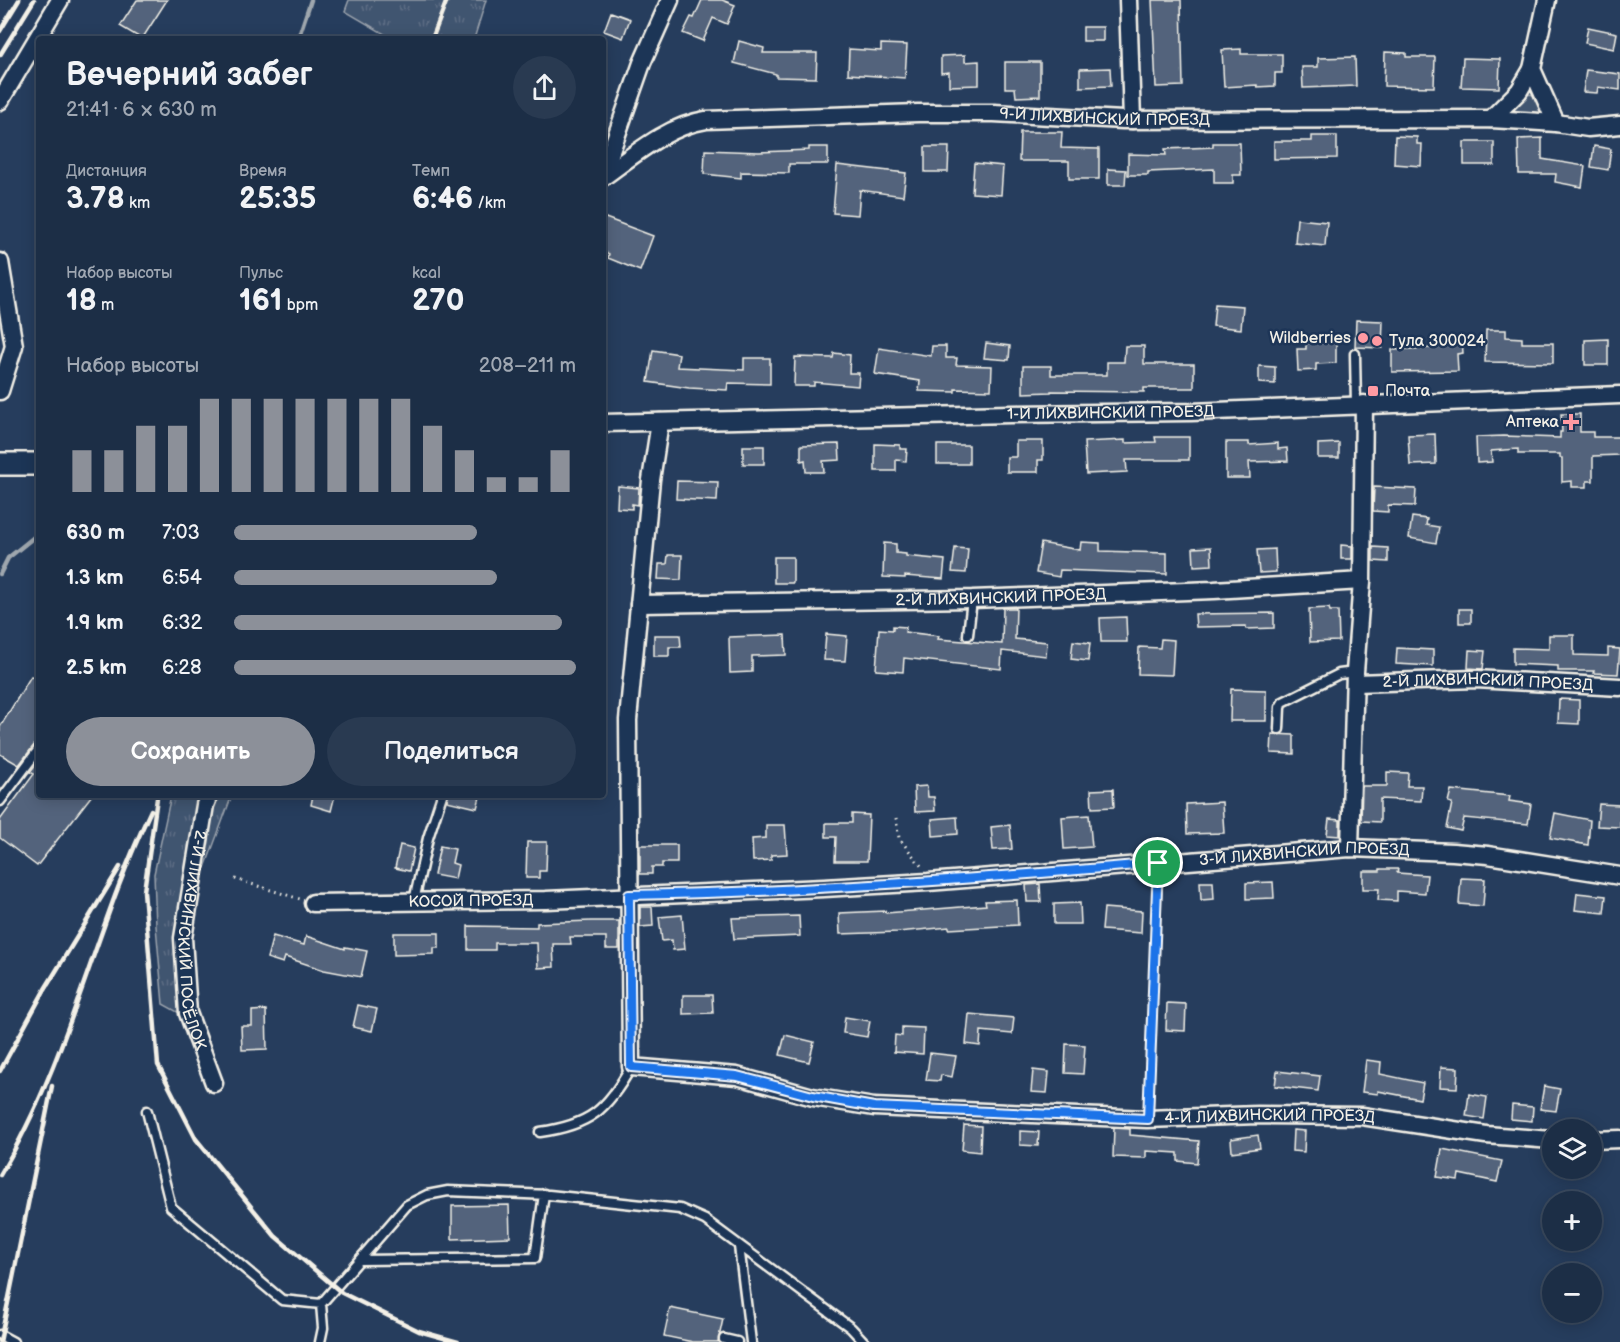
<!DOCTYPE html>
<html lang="ru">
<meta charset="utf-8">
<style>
body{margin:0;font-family:"Balsamiq Sans",sans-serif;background:#293a51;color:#f1f3f6;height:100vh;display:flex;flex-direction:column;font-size:22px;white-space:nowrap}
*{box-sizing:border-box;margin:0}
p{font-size:20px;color:#a0a8b3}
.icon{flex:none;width:33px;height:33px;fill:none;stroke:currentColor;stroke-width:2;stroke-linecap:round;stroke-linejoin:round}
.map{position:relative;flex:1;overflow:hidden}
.drawer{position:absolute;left:36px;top:36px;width:570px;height:762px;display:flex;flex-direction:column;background:#1c2e46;border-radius:6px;box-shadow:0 3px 15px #0003,0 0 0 2px #3a4a5f}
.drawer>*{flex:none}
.fabs{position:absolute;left:1542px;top:1119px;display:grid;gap:12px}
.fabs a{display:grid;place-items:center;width:60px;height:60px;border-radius:50%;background:#1c2e46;box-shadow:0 3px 15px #0003,0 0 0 2px #3a4a5f;font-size:30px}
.pin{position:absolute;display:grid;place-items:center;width:51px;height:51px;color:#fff;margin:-26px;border:3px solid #fff;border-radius:50%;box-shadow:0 2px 6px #0007}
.round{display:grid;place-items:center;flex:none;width:63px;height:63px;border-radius:32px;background:#293a51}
.summary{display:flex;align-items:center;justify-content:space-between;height:102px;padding:0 30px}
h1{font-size:33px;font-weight:700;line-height:45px}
.stats{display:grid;grid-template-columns:repeat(3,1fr);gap:9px;height:102px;padding:6px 30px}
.stats div{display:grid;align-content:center}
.stats b{font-size:30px;font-weight:700}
.stats small{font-size:16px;font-weight:400}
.stats p{font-size:16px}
.chart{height:168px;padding:12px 30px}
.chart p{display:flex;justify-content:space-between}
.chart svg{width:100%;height:108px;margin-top:6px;stroke:#8c9099;stroke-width:6}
.action{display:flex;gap:12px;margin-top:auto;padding:12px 30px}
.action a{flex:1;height:69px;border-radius:36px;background:#8c9099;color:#fff;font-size:24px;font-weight:700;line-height:69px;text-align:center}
.action a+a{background:#293a51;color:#f1f3f6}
ul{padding:0 30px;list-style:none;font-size:20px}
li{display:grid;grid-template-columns:96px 72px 1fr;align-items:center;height:45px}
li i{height:15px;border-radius:8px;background:#8c9099}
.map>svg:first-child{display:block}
</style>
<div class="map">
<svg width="1620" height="1342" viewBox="0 0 1620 1342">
<defs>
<pattern id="grass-tufts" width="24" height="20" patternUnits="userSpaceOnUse" patternTransform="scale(1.5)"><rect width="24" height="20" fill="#40546f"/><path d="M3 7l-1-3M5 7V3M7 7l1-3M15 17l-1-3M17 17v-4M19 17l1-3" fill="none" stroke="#5c6d84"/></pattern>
</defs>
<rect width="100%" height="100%" fill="#263d5d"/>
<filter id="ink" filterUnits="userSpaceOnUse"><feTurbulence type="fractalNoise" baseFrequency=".0167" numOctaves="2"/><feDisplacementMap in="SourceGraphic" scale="12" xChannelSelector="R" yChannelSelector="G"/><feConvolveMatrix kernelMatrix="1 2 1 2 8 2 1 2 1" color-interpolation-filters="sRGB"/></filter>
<g filter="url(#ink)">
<path fill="url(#grass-tufts)" stroke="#9aa2ac" stroke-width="1.5" d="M349 0H486L474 39H393L345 11Z
M1525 94 1536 95 1545 114 1511 112 1510 109Z
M171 795H232L176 946 181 1014 163 1004 156 926 154 874Z"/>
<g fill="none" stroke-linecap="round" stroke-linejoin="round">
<path stroke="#9fa7ae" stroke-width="4.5" d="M298 39 311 0
M0 574 8 558 39 533"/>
</g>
<path fill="#52647b" stroke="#f4f1e8" stroke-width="1.5" d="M137 0H167L142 39 120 26Z
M702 0H722L735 5 727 24 713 18 703 41 683 33 691 17 694 18Z
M1152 0H1181L1183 86 1156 87Z
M611 12 630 19 623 38 604 31Z
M1083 27H1103V41H1083Z
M1588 27 1617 33 1614 49 1585 43Z
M739 41 764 48 763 53H817L816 78 776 77V74L734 63Z
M881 44 907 45 905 78 848 74 849 49 881 51Z
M1241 49V54H1282V73H1275V86L1257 87V85L1224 87 1222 50Z
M1385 52 1406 53V57H1435L1434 87 1384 86Z
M965 55V62L979 61V85L949 86V72L941 73V56Z
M1355 57 1356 86 1303 88 1302 67H1318V58Z
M1463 58 1500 59 1499 88 1461 87Z
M1005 62H1040V96L1016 97 1015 88H1005Z
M1110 68 1111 86 1080 87V69Z
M1586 70 1620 74V90L1598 87 1597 93 1583 92Z
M1020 132H1062L1061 148 1099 149V179H1069V161H1019Z
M1312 136H1337V158L1274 159V141H1312Z
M1395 136 1417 137V144H1422L1421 166 1394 164Z
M1542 138V159L1585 166 1582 187 1555 182 1556 174H1519L1518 139Z
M1464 142H1494V165H1464Z
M1213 143H1240L1241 175H1233V183H1214V169L1148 172V175H1128V154L1166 155 1165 149 1213 147Z
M1594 146 1611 149 1608 170 1591 167Z
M809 147H828V164H789V173L741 172V178L704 174 705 150 759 152 809 150Z
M925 147H949L948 172H925Z
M974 163 1003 166 1001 195 972 193Z
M837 165 906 173 903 196 860 190 858 215 833 213Z
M1108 169 1126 170 1125 185H1108Z
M603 217 653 236 640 271 608 258 609 254 603 251Z
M1297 219 1327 222 1325 246 1295 243Z
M1215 304 1243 306 1241 329 1213 326Z
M1356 320 1383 321 1382 348 1355 347Z
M1486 330H1506V337L1522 338V343H1553V363L1485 362Z
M1608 339V365H1585V340Z
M1462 340 1463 353 1457 354 1458 371 1392 372V350L1431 348V341Z
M986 343 1010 346 1009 360 984 358Z
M1306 343H1336V363L1316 364V370L1298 371 1297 349H1306Z
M932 346H946V358H957L956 365 992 366 991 390 955 389V392L919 391 920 381 875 374 879 348 931 356Z
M1125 346H1144V364H1194V388H1144V392L1051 391V392L1023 393V366H1051V375H1107V362H1124Z
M653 350 679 354 677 367 744 370V358H770V384L728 383 727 390 689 388 648 382Z
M834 353 850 355 849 373H859L858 386 814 382V386H794L795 357 833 358Z
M1259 366 1275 367V384L1259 383Z
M1561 414H1580V432H1593V437H1620V455L1593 456V481H1587V487H1572V481L1562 482V458H1560V454H1518V449L1491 451 1492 462 1477 463 1476 437 1504 436 1560 438V432H1562Z
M1435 434 1436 464 1410 465 1408 435Z
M1155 437H1189V460H1126L1127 472 1086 474 1084 442 1125 440V443L1156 442Z
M1016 441H1043V460H1038V472H1007V457H1016Z
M1226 442H1249V445L1278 443V449L1287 448 1288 461 1249 462 1250 478H1226Z
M1339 443V458H1318V444Z
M839 444 840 460 823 461 824 472H806L805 460 801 461V445Z
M875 444 900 445V449H907L906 461 896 460V471H875Z
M937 445H969V464H937Z
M743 446H764V464H743Z
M677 481 718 482 717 501 676 499Z
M618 486 639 488 638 505 632 504V509L617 508Z
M1374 487 1416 489 1415 506 1388 505V512L1373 511Z
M1412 517 1427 519 1426 525 1439 527 1436 543 1409 538Z
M1081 542 1100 543V551L1167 553V574L1060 570 1059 577 1036 573 1041 543 1080 550Z
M884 543 896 544V553L906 554V556L945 560 943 579 905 576V578L883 577Z
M1341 545 1352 546V559H1341Z
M1211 547 1212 565 1194 566 1193 548Z
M1373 547 1388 548V562L1373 561Z
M955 548 968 549 966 573 952 572Z
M1275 549 1276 572 1259 573 1257 550Z
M668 555H682L681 580 658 579 659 564H667Z
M774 557H793V583H774Z
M1003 608H1016L1015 639 1047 642 1046 656 1002 651 1001 669 904 658 903 672 876 670 879 629 893 630V626L906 627 905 632 939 636 938 639 1002 644Z
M1329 608 1330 611H1338L1339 641 1310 642 1309 609Z
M1459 609H1471V623H1459Z
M1274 613V628L1246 629V626L1196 627 1195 614Z
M1126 617 1127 642H1101L1100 618Z
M826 634 847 636 845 661 824 660Z
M654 635H680L681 647H669V656H654Z
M785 635 786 655 752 656V672L730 673 729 637Z
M1549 635H1574V655L1608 656V648L1620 649 1618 674 1593 673 1594 671H1558V666L1513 664V648L1549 649Z
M1161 639 1174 640 1172 675 1138 674 1139 647 1160 648Z
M1073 641 1090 643 1088 661 1071 659Z
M1397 648 1433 650V666L1396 664Z
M1469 650 1485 651 1483 669 1468 668Z
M31 676 39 681V743L34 745 19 765 0 754V727Z
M1231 689 1266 690V721H1230Z
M1559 699 1579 700V724L1558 723Z
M1272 734 1294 735V754L1271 753Z
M39 760V795H92L37 866 0 838V820L34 774 30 772Z
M1387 772 1408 773 1407 786H1422L1421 801 1380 799V822L1361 821 1362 786H1387Z
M927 786 928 797H934L935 811 915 812 914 787Z
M1113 789 1114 807 1092 808 1091 790Z
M1451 790 1510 796 1509 801 1531 804 1528 824 1464 818 1461 831 1447 828 1452 803 1448 802Z
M313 795H335L331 811 311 805Z
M448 795H473L480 797 477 808 447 801Z
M1222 802 1224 833 1187 834 1186 804Z
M1599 804 1620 805V827L1597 826Z
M1555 813 1590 820 1588 845 1550 838Z
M852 814 869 815 867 861H835L836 837H826V823H852Z
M1089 815 1092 847 1064 849 1062 817Z
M957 817 958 834 933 836 932 819Z
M1329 819 1340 820V836L1327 835Z
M766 825H785L787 854 771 855V860L753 861 752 839 766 838Z
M1010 825 1012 849 993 850 991 827Z
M527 842H547L546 871H539V878H526Z
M400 845 414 848 409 871 395 868Z
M640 845H677V863H662V867H652V874H640Z
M440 846 455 849 452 863 458 865 455 879 434 875Z
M1380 869H1398L1397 873 1427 875 1425 893 1397 891V901L1378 900 1379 889H1363V871H1380Z
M1461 878 1485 879 1483 906 1459 904Z
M1200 882H1213L1214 899 1201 900Z
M1273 882 1274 898 1246 899V883Z
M1040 884 1041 902H1027L1026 885Z
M1577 893 1606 896 1604 913 1575 910Z
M1017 900 1018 925 949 929V927L898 932 840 934 839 913 885 911 886 913 986 905 985 901Z
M1080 903 1081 924H1054V904Z
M640 907H652L653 926 640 927Z
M1104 908 1142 911 1141 933 1102 930Z
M682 915 685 949 673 950 672 940 662 941 659 917Z
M799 916 800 936 734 939 732 918Z
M591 921H619V949H606V937H570L571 944H553L554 967 538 968 537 943H495V950H468V926L537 927V923Z
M394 933H439V948H434V954L394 955Z
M273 936 304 945 306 936 345 949V947L367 951 361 977 324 970 285 957 283 963 267 958Z
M683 995H712L713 1013 683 1014Z
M1167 1003 1186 1004 1185 1031 1166 1030Z
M358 1005 377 1009 372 1031 353 1027Z
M266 1010 267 1049 242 1050 241 1026H252V1011Z
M969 1014 1014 1018 1012 1034 981 1031 980 1046 966 1044Z
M845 1017 870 1021 867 1037 843 1033Z
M902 1027 924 1028 923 1054 894 1052 895 1035 902 1036Z
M785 1035 814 1042 809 1062 780 1055Z
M1066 1044 1085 1045 1083 1074 1065 1073Z
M930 1053 956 1056 952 1077 941 1075 940 1081 926 1080Z
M1366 1060 1381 1062 1380 1074 1423 1083 1420 1099 1378 1091V1094L1362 1092Z
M1441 1067 1458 1068 1457 1088 1440 1087Z
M1033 1070 1049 1072 1047 1093 1031 1092Z
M1277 1071 1320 1076 1318 1091 1275 1086Z
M1544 1086 1560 1089 1556 1111 1540 1109Z
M1469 1094 1487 1097 1484 1119 1466 1116Z
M1512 1105 1533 1107 1532 1121 1511 1119Z
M964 1125 981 1126 980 1152 962 1150Z
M1114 1128 1130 1129V1135L1199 1141 1197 1163 1178 1161V1153L1146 1151V1158L1113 1157Z
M1293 1130 1305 1131 1304 1152 1292 1151Z
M1020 1131 1039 1132 1038 1146 1020 1145Z
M1258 1135 1260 1148 1232 1152 1231 1139Z
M1442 1149 1502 1161 1497 1182 1459 1174 1458 1180 1437 1177Z
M509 1205 510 1237 452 1239V1206Z
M670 1308 723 1319 718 1342H693L664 1336Z"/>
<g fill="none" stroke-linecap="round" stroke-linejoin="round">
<g stroke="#f4f1e8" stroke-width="13">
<path id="service" d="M1355 354 1356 405
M968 635 972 599
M1279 729 1280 707 1283 702 1339 674 1355 672
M0 801 39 749
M414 901 428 838 442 795
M147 1111 171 1207 282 1300 321 1304
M540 1132C590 1125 607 1110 631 1067
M739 1246 751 1342
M360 1260 535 1258 544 1194
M0 1335 13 1342
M724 1339 737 1342
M320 1342 323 1328 321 1304 407 1205 427 1195 448 1191 549 1195 680 1209 705 1220 851 1328 864 1342"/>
</g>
<g stroke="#f4f1e8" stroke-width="21">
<g id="minor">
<path d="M1128 0 1132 120"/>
<path d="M1547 0 1532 69 1556 123"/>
<path d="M0 101 60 0"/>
<path d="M1491 119 1519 91 1532 69"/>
<path d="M603 174 642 63 670 0"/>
<path id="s1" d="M603 177C634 155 667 126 706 120L918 113H994L1123 120 1491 119 1556 123 1588 128 1620 125"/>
<path d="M0 262 14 346 0 391"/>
<path id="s2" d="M660 422 651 480 628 720 631 1067 737 1076 813 1097 874 1107 1147 1119 1257 1115 1362 1116 1486 1135 1552 1140"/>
<path id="s3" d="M603 423 1011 414 1191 412 1620 395"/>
<path id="s4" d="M639 604 972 599 1214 590 1362 581"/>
<path id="s5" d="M1356 683 1476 679 1620 687"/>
<path id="s6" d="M209 795 205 805 183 938 188 1013 214 1083"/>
<path d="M1350 848 1355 672 1362 581 1364 404"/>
<path id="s7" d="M313 903 546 900 824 888 928 882 1350 848 1453 852 1488 855 1620 876"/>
<path d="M1592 1140 1620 1139"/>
</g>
</g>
<g stroke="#f4f1e8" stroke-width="26">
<path id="tertiary" d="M0 464H39"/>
</g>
<path stroke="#f4f1e8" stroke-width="3" stroke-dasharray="1.5 4.5" stroke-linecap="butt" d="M896 818 899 838 922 867
M235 879 300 899
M1148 1103 1157 878"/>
<use href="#service" stroke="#1d3557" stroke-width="8"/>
<use href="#minor" stroke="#1d3557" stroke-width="16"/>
<use href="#tertiary" stroke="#1d3557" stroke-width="21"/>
<path stroke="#f4f1e8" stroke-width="4.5" d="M0 31 19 0
M432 39 447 0
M0 55 34 0
M157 798 144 891 158 1065 196 1139 275 1236 342 1293 419 1331 458 1342
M0 1071 45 989 120 867
M0 1175C69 1061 94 929 151 810
M0 1342 52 1086"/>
</g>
</g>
<g fill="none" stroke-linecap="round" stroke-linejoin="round" filter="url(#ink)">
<g stroke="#fff" stroke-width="12">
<path id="route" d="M1158 863 1148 1119 874 1107 813 1096 737 1076 631 1067 629 895C806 892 982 879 1158 863Z"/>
</g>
<use href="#route" stroke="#1a73e8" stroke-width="8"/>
</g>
<g fill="#ff9aa2" stroke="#1d3557" stroke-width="2">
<circle cx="1363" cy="338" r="6"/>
<circle cx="1377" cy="341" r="6"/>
<rect x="1367" y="385" width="12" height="12" rx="3"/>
<path d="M1568 413h6v6h6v6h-6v6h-6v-6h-6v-6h6z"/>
</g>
<g text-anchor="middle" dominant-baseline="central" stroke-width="5" stroke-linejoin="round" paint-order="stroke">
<g font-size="16" fill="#f4f1e8" stroke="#1d3557">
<text stroke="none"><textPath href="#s1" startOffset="518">9-Й ЛИХВИНСКИЙ ПРОЕЗД</textPath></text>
<text stroke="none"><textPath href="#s3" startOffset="508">1-Й ЛИХВИНСКИЙ ПРОЕЗД</textPath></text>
<text stroke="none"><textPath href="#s4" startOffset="362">2-Й ЛИХВИНСКИЙ ПРОЕЗД</textPath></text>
<text stroke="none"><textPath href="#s5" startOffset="132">2-Й ЛИХВИНСКИЙ ПРОЕЗД</textPath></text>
<text stroke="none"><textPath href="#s7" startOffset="993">3-Й ЛИХВИНСКИЙ ПРОЕЗД</textPath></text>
<text stroke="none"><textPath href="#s7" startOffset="158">КОСОЙ ПРОЕЗД</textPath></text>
<text stroke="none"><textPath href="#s6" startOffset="148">2-Й ЛИХВИНСКИЙ ПОСЁЛОК</textPath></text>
<text stroke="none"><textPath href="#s2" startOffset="1290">4-Й ЛИХВИНСКИЙ ПРОЕЗД</textPath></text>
</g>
<g font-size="16" fill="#f4f1e8" stroke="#1d3557" text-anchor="end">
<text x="1351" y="338">Wildberries</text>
<text x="1389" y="341" text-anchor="start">Тула 300024</text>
<text x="1385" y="391" text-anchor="start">Почта</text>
<text x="1559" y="422">Аптека</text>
</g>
</g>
</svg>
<div class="fabs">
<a><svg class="icon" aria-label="layers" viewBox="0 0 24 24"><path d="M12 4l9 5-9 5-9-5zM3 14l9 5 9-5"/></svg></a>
<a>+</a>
<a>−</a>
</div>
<div class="pin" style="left:1158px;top:863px;background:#1e9e55"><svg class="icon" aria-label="arrive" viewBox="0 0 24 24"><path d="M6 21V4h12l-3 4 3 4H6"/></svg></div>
<section class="drawer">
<div class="summary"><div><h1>Вечерний забег</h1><p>21:41 · 6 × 630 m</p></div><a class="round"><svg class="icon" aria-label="share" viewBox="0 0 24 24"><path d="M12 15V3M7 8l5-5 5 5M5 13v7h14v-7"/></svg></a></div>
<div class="stats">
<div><p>Дистанция</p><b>3.78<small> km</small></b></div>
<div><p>Время</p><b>25:35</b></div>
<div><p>Темп</p><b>6:46<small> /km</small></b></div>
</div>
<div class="stats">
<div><p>Набор высоты</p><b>18<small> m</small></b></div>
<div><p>Пульс</p><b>161<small> bpm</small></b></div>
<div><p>kcal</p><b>270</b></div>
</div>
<div class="chart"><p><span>Набор высоты</span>208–211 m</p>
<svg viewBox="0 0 160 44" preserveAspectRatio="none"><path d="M5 44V27M15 44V27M25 44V17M35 44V17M45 44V6M55 44V6M65 44V6M75 44V6M85 44V6M95 44V6M105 44V6M115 44V17M125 44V27M135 44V38M145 44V38M155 44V27"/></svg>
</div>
<ul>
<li><b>630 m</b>7:03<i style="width:71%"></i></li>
<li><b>1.3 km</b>6:54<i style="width:77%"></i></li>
<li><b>1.9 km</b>6:32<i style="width:96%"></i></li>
<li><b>2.5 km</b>6:28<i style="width:100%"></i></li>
</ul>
<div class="action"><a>Сохранить</a><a>Поделиться</a></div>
</section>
</div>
